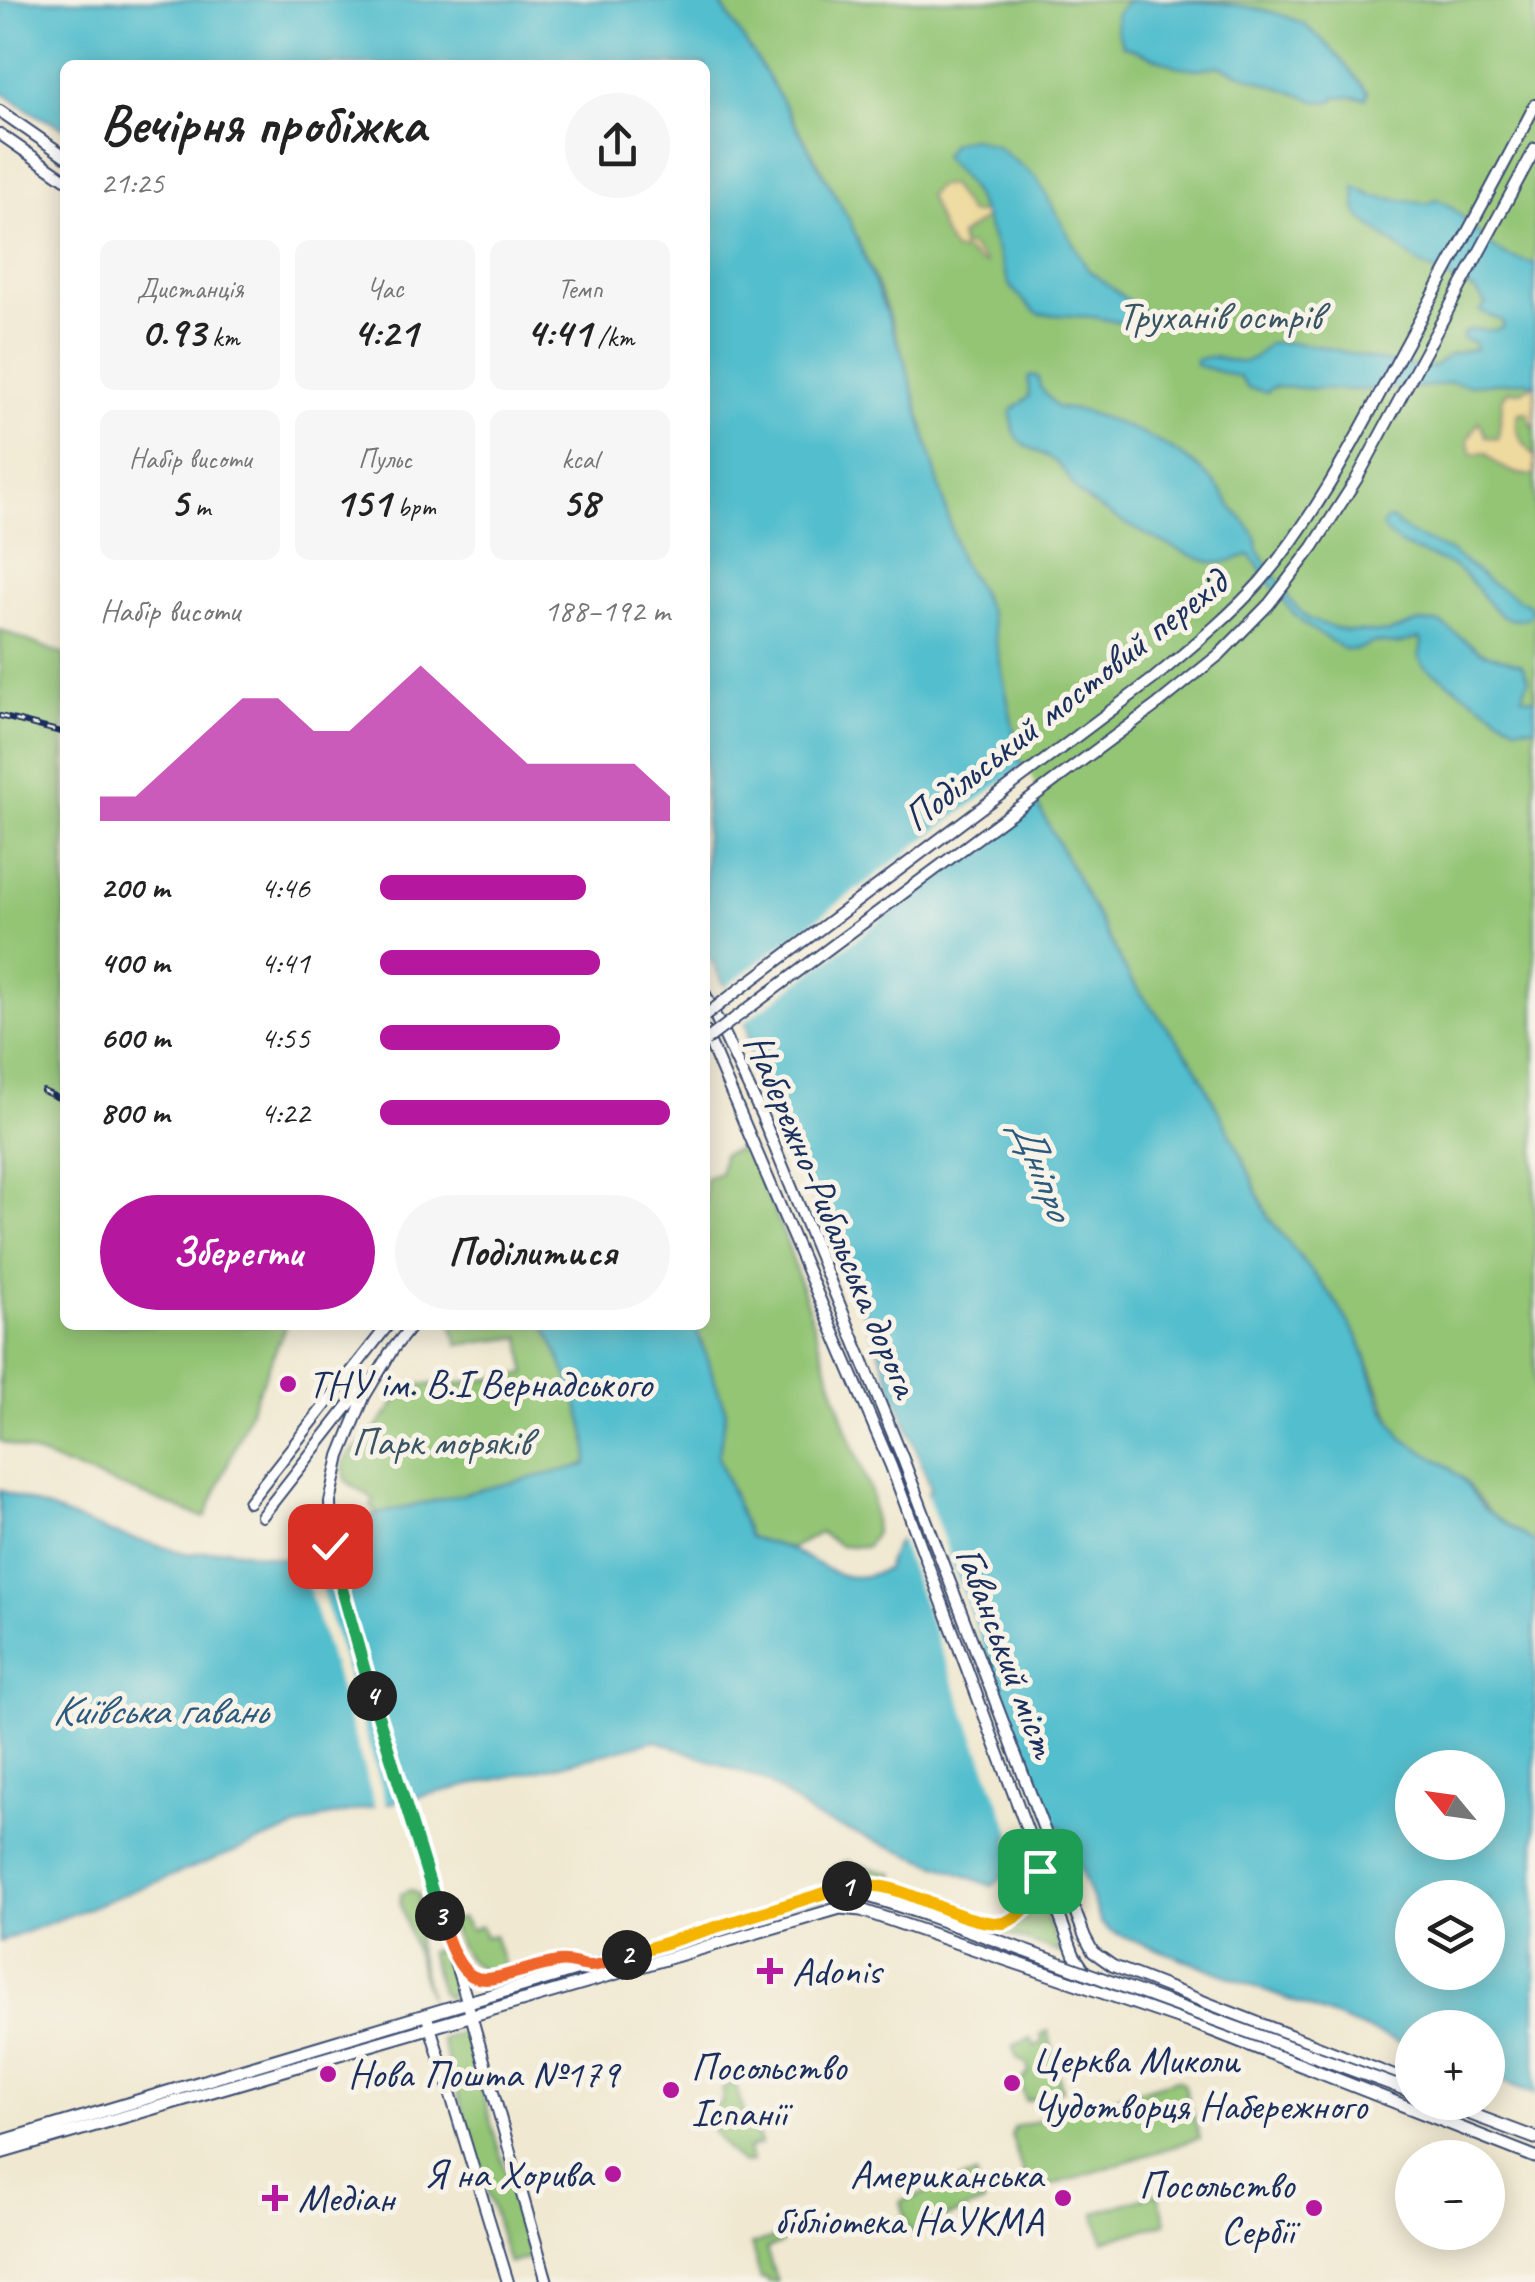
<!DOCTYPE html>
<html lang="uk">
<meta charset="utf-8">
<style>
body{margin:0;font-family:Caveat,sans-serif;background:#f6f6f6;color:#222;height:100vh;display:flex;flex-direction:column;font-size:38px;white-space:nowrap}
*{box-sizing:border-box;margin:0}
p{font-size:32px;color:#767676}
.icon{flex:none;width:55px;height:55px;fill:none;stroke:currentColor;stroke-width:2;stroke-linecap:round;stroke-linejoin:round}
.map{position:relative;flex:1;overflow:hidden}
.details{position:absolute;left:60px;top:60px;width:650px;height:1270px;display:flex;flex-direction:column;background:#fff;border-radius:15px;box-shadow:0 5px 25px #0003}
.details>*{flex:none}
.needle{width:65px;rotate:299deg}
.fabs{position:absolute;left:1395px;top:1750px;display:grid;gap:20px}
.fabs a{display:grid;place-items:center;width:110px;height:110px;border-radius:50%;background:#fff;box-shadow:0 5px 25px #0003;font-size:50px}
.pin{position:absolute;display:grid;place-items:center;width:85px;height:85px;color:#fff;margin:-42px;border-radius:20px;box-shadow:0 5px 15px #0006}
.km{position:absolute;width:50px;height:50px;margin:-25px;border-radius:50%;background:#222;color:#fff;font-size:28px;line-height:50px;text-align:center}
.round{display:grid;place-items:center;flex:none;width:105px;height:105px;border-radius:52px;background:#f6f6f6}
.head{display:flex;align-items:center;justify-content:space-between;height:170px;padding:0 40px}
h1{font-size:55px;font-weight:600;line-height:75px}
.figures{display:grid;grid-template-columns:repeat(3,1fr);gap:15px;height:170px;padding:10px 40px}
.figures div{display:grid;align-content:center;border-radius:15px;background:#f6f6f6;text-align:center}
.figures b{font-size:42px;font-weight:600}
.figures small{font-size:28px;font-weight:400}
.figures p{font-size:28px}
.chart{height:280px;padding:20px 40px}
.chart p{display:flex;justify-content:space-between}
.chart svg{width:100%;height:180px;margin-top:10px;fill:#b5179e;opacity:.7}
.action{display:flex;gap:20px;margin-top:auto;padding:20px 40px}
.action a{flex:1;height:115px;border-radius:60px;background:#b5179e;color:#fff;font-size:40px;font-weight:600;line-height:115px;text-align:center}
.action a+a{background:#f6f6f6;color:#222}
ul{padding:0 40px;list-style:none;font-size:32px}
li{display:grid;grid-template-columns:160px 120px 1fr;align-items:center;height:75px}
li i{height:25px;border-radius:12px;background:#b5179e}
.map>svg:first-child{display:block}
</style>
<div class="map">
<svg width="1535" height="2282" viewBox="0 0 1535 2282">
<rect width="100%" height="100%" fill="#f7f3e8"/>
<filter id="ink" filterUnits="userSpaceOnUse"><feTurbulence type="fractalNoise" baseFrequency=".01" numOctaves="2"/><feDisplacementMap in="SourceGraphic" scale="20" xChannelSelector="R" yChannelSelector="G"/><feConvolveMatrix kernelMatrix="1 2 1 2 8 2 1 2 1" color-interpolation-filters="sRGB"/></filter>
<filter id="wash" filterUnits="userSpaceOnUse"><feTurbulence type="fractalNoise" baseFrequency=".0048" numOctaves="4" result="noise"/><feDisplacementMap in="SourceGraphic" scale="40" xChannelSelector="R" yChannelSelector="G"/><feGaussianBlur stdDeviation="2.25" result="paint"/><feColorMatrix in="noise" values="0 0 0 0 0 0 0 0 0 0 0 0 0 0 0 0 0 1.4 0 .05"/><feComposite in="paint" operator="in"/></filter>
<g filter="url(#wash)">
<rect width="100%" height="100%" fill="#f0e8d0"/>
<path fill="#93c575" stroke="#577a6a" stroke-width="2.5" d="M718 0H1535V1543L1492 1516 1462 1478 1402 1438 1394 1426 1359 1339 1333 1298 1268 1217 1244 1161 1194 1063 1131 980 1038 805 1019 757 991 617 979 589 960 560C937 493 925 423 903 356 862 227 791 112 718 0Z
M0 630 65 655V1325H286L205 1518 0 1441Z
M746 1147 787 1242 846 1427 872 1495 875 1533 866 1547 839 1545 820 1533 790 1549 749 1537 718 1457 726 1411 695 1325H705V1178L720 1173 723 1154Z
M452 1325H544C563 1360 588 1421 589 1461L571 1470 378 1515 371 1506 374 1499 346 1481 343 1465 347 1456 370 1437 409 1385 455 1384 526 1374 521 1337 458 1345Z
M847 1861 894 1874 889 1883 862 1878 832 1885 827 1883 832 1868Z
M411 1890 419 1895 417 1947 429 1997 400 1903 401 1894Z
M1039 1899 1061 1953 996 1930C1017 1929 1029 1917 1039 1899Z
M462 1918 470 1930 481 1926 485 1937 494 1935 505 1968C469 1977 461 1951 450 1922Z
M444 1948 457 1994 447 1997 441 1991 429 1952Z
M1048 2031 1062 2089 1026 2101 1020 2084 1029 2072 1027 2064 1017 2058 1013 2046 1031 2038 1034 2046 1043 2043 1041 2034Z
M464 2032 531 2257 509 2264 441 2039Z
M1177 2079 1183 2083 1200 2138 1029 2193 1011 2135 1015 2127Z
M734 2081 750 2131 758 2135 761 2144 748 2149 752 2161 744 2163C723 2151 718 2135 704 2117L707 2111 722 2103 723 2088Z
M976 2175 984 2203 909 2232 901 2201Z
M1158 2193 1166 2223 1103 2241 1095 2213Z
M781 2236 782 2243 766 2249 777 2282H768L766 2278 761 2279 751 2245Z"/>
<path fill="#eeda9e" stroke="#84847e" stroke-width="2.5" d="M950 185 969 213H983L985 218 960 236 962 247 970 246 985 263 979 262 965 251H954L943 234 928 195 937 186Z
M1531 383 1535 386V425H1531L1528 412 1519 413C1511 431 1524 444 1535 457V475C1517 477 1497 467 1486 453L1472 454 1468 439 1479 421 1486 437 1498 439 1503 397 1508 390 1520 391 1530 387Z"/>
<path fill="#53becd" stroke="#377696" stroke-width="2.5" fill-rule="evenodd" d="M0 0H718L771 82 851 223 903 355 960 560 979 589 991 617 1019 757 1038 805 1131 980 1194 1063 1244 1161 1268 1217 1333 1298 1359 1339 1382 1405 1402 1438 1449 1467 1462 1479 1484 1509 1535 1543V2094L1488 2076V2028H1412V2047L1110 1931 1101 1923 1066 1832 1060 1826 1015 1830 1008 1839C1013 1858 1009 1875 992 1886L816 1818 766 1781 655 1740 557 1766 322 1818 0 1942V1490L111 1533 189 1554 227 1549 282 1559 344 1522 586 1465C597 1440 558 1350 544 1325H695L726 1412 718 1457 749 1537C762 1541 775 1544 788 1549 827 1565 841 1590 886 1569L894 1548 931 1488 866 1317 751 1055 747 1026 705 950V65H65V128L38 116 0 91ZM1412 1768H1488V1842H1412ZM1412 1898H1488V1972H1412Z
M1128 0C1181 0 1258 0 1303 24 1330 43 1347 68 1368 92L1366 98 1336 96 1332 102 1316 101 1219 66 1196 69 1176 66 1123 45 1117 31 1116 14Z
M971 138 996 146 1037 178 1088 270 1146 314 1152 320 1150 329 1093 317 1039 314 1032 309 1010 286 983 213 969 186 943 156 952 143Z
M1355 187 1373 196 1428 204 1436 199C1463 210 1475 235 1497 250 1507 258 1523 260 1535 264V386L1526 381 1471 385 1452 382 1427 387 1357 390 1273 387 1267 392 1248 388 1239 377 1196 365V360C1230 348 1236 382 1269 343 1323 338 1372 366 1426 367 1436 368 1438 362 1446 357 1455 351 1466 351 1476 349V344L1462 338 1463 333C1475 324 1491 336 1504 326L1502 321 1480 311 1486 304 1476 291 1422 266 1360 217 1356 209Z
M1032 375 1038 377 1040 387 1056 407C1066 410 1077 409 1086 412 1128 426 1180 447 1211 479 1220 488 1227 500 1235 511 1246 524 1257 530 1258 550L1293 604 1310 620 1346 631 1387 633 1419 622 1441 623 1480 651 1522 665 1529 679 1522 696 1535 699V727L1515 726 1424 666 1419 658 1422 642 1420 638 1397 644 1375 642 1356 650 1344 649 1307 626 1290 610 1250 555C1240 557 1229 562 1219 563 1198 564 1097 511 1081 495 1072 487 1070 478 1063 470 1043 443 1011 457 1011 411L1029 397 1028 378Z
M1391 519 1411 534 1451 552 1491 583 1529 605 1532 610 1528 618C1493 630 1480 582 1456 568 1433 554 1396 551 1382 526L1386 520Z"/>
<path fill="#f0e8d0" d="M1026 764 1041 800 741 1025 720 991Z
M925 1490 1052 1831 1021 1833 1014 1840 897 1534Z
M306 1538 388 1809 377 1812 296 1546Z"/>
</g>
<g filter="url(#ink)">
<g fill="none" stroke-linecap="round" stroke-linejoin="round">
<g stroke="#3b4b6f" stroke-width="14">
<path id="secondary" d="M0 111 65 156
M0 134 65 179
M705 994 762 1116 903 1459 1085 1937 1093 1952 1113 1966 1412 2083
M724 1001 1153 679C1190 648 1229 617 1261 581 1319 513 1359 432 1401 354 1446 271 1492 189 1535 105
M734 1019 1158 704 1220 654 1269 604 1313 547 1356 480 1535 149
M705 1031 891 1466 1074 1955 1086 1973 1107 1992
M391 1352 364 1397 340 1456 330 1502 331 1545 352 1633 465 1994 547 2282
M389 1354 412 1325
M249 1502 388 1325
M262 1516 366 1383
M828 1894C875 1874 913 1896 958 1912 973 1917 988 1924 1004 1923L1028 1906 1041 1875
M457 1963C486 2004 545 1951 590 1966
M428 2020 508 2282"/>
</g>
<g stroke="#3b4b6f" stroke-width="15">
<path id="primary" d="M1394 2085 1412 2092
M1439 2102 1535 2138
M0 2142 823 1896 866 1895 924 1914
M0 2153 840 1908 861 1910 1201 2026 1535 2157"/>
</g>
<use href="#secondary" stroke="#fff" stroke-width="10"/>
<use href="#primary" stroke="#fff" stroke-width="11"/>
<g stroke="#1b2f5e" stroke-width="6">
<path id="rail" d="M0 716 61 732
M43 1091 65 1101"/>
</g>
<use href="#rail" stroke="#f7f3e8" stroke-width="2.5" stroke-dasharray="8" stroke-linecap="butt"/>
<g stroke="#3b4b6f" stroke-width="14" stroke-linecap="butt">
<path id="secondary-bridge" d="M705 1016 724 1001
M705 1041 734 1019"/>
</g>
<g stroke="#3b4b6f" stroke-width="15" stroke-linecap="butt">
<path id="primary-bridge" d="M924 1914 1394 2085"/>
</g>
<use href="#secondary-bridge" stroke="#fff" stroke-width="10"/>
<use href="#primary-bridge" stroke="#fff" stroke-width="11"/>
</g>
</g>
<g fill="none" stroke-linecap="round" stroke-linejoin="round" filter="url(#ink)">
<g stroke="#fff" stroke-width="20">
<path id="split-1" d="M847 1886C902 1876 951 1925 1004 1923 1026 1914 1039 1894 1040 1871"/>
</g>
<g stroke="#fff" stroke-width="20">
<path id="split-2" d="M627 1955 847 1886"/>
</g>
<g stroke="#fff" stroke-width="20">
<path id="split-3" d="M440 1916C468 2008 484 1976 558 1962 570 1960 578 1965 589 1966 600 1967 616 1958 627 1955"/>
</g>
<g stroke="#fff" stroke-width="20">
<path id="split-4" d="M372 1696 440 1916"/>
</g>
<g stroke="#fff" stroke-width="20">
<path id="split-5" d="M330 1546 372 1696"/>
</g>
<use href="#split-1" stroke="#f5b400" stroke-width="12"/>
<use href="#split-2" stroke="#f5b400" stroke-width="12"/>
<use href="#split-3" stroke="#f0652b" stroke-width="12"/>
<use href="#split-4" stroke="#22a559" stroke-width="12"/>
<use href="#split-5" stroke="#22a559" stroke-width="12"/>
</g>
<g fill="#b5179e" stroke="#f7f3e8" stroke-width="4">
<circle cx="288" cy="1384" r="10"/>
<path d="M765 1956h10v10h10v10h-10v10h-10v-10h-10v-10h10z"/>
<circle cx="328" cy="2074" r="10"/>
<circle cx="1012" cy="2083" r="10"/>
<circle cx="671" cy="2090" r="10"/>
<circle cx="613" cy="2174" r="10"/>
<path d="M270 2183h10v10h10v10h-10v10h-10v-10h-10v-10h10z"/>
<circle cx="1063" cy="2198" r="10"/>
<circle cx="1314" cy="2208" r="10"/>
</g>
<g text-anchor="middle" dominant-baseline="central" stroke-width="10" stroke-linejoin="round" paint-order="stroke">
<g font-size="40" fill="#395464" stroke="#f7f3e8">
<text x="1220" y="316">Труханів острів</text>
<text x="441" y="1442">Парк моряків</text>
</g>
<g font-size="40" fill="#1b2f5e" stroke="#f7f3e8">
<text transform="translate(1065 700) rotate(-38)">Подільський мостовий перехід</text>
<text transform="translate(832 1215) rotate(67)">Набережно-Рибальська дорога</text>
<text transform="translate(1007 1652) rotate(69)">Гаванський міст</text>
</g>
<g font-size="40" fill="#1b2f5e" stroke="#f7f3e8" text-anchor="start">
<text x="308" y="1384">ТНУ ім. В.І Вернадського</text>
<text x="792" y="1971">Adonis</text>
<text x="1032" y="2060">Церква Миколи<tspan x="1032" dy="46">Чудотворця Набережного</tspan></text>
<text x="691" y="2067">Посольство<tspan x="691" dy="46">Іспанії</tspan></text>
<text x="348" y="2074">Нова Пошта №179</text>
<text x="593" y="2174" text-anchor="end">Я на Хорива</text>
<text x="1043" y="2175" text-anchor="end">Американська<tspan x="1043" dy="46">бібліотека НаУКМА</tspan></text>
<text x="1294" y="2185" text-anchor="end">Посольство<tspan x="1294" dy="46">Сербії</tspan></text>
<text x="298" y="2198">Медіан</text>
</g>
<g font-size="42" font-style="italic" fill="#2c5a7f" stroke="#f7f3e8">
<text transform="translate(1042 1169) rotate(68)">Дніпро</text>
<text x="159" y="1710">Київська гавань</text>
</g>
</g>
</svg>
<div class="fabs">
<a><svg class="needle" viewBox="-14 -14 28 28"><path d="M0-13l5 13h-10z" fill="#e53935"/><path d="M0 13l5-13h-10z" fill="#767676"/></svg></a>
<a><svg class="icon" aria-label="layers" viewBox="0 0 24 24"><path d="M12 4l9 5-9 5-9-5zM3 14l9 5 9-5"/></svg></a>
<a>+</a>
<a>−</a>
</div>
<div class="pin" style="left:1040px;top:1871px;background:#1e9e55"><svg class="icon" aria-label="arrive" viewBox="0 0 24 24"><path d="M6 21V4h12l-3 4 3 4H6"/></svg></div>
<div class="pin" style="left:330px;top:1546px;background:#d93025"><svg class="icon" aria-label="check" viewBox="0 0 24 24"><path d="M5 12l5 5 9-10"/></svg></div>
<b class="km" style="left:847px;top:1886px">1</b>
<b class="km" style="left:627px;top:1955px">2</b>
<b class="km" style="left:440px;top:1916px">3</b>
<b class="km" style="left:372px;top:1696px">4</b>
<section class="details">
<div class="head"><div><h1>Вечірня пробіжка</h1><p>21:25</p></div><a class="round"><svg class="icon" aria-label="share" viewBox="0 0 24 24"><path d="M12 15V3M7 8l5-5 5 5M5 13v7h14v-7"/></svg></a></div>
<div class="figures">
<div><p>Дистанція</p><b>0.93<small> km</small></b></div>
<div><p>Час</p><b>4:21</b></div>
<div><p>Темп</p><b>4:41<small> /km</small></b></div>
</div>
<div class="figures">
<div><p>Набір висоти</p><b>5<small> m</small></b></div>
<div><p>Пульс</p><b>151<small> bpm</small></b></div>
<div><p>kcal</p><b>58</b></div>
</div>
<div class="chart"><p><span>Набір висоти</span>188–192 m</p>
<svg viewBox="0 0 160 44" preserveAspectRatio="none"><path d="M0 44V38L10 38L20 30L30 22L40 14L50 14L60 22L70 22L80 14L90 6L100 14L110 22L120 30L130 30L140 30L150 30L160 38V44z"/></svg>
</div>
<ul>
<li><b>200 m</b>4:46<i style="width:71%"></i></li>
<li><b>400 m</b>4:41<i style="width:76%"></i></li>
<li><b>600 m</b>4:55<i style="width:62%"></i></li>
<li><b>800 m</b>4:22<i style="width:100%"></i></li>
</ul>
<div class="action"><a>Зберегти</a><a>Поділитися</a></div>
</section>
</div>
